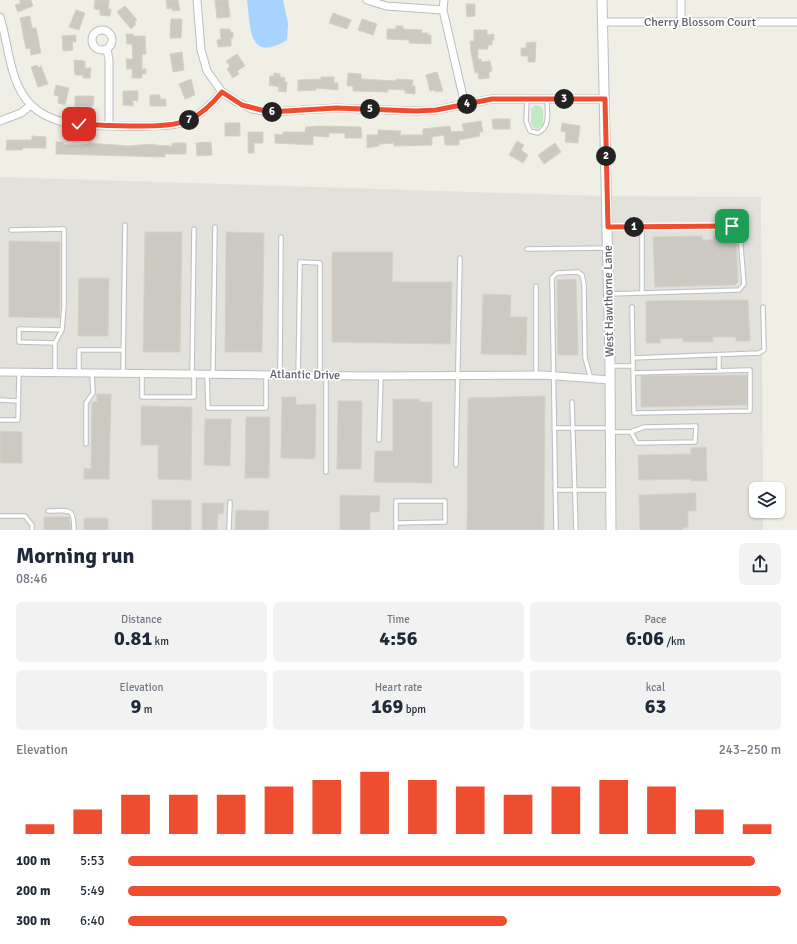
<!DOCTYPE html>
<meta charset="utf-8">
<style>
body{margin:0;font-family:Signika,sans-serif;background:#f2f2f3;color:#1f2937;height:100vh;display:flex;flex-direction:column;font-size:15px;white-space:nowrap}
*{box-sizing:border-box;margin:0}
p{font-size:13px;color:#747a83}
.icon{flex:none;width:22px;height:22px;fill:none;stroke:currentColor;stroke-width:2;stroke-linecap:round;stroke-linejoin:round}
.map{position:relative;height:530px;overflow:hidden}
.details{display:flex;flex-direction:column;background:#fff;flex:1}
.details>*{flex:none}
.fabs{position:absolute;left:749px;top:482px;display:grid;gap:8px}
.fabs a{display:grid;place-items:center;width:36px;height:36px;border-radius:6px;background:#fff;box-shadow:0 1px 3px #0004;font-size:20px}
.pin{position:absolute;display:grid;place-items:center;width:34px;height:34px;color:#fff;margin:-17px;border-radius:8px;box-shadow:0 2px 6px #0006}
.km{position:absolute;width:20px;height:20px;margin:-10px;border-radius:50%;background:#222;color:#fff;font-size:11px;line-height:20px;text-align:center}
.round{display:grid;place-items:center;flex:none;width:42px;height:42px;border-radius:6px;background:#f2f2f3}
.overview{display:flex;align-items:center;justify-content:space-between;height:68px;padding:0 16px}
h1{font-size:22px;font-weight:700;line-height:30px}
.figures{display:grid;grid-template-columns:repeat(3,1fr);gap:6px;height:68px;padding:4px 16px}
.figures div{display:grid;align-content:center;border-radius:6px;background:#f2f2f3;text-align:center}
.figures b{font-size:20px;font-weight:700}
.figures small{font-size:11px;font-weight:400}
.figures p{font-size:11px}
.chart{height:112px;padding:8px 16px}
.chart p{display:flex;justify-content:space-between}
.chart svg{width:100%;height:72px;margin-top:4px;stroke:#ee4d2f;stroke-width:6}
ul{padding:0 16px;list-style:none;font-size:13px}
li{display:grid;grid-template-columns:64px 48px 1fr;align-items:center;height:30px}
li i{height:10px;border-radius:5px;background:#ee4d2f}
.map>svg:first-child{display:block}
</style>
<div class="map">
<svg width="797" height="530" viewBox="0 0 797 530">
<rect width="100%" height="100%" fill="#f0efe6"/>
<path fill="#e2e1db" d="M0 177 599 196 761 197 763 489H756V511H763V530H0Z"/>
<path fill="#c3e8c6" d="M535 105 540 106 543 110V125L537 129 533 128 531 123V109Z"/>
<path fill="#a8d2ff" d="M247 0H283L288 24 287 40C248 63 251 29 247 0Z"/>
<path fill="#ccc9c3" stroke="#d5d2c4" d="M19 0H31L33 6 18 12 15 5 21 3Z
M95 0H109L108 9H111L110 16 100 15V10L94 9Z
M166 0H178L180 10 172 11V8L167 9Z
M215 0H228L230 17 217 18Z
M466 4H475V16L467 17Z
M125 6 137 20 134 22 136 24 131 29 117 12Z
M76 10 85 13 79 30 69 27Z
M333 13 351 20 347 29 329 23Z
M30 16 32 28H36L41 53 31 55 30 48 26 49 20 18Z
M171 19H182L181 38H170Z
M362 19 377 24 373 35 358 30Z
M396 26H403V29L422 30 421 33H428V35H431V44L409 43V40L387 39V29H396Z
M220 29H230V32H233V38H231V46L218 47 217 40 221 39Z
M474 30H487V35L494 34V40H492V45H488V49H478V59H481L482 62 490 61 492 71 489 72V78L479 79 478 73H475L471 52 470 41H474Z
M126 34H133V36H145L146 54H142V69H146V74H142V78H132V69H127L126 59H133L132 44H127Z
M76 35V42H72L73 50 63 51 62 36Z
M536 42 535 62H528V56H521V48H526V43Z
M182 52 184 70 173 72 170 54Z
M237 54 245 66 237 71 239 74 233 78 227 69 230 66 226 61Z
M74 60 85 61V68H91L90 78H83V75H75Z
M37 65 38 68 41 66 48 84 38 87 31 67Z
M437 72 443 91 435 92V90L430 91 426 75Z
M274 73 280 74V77L285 78 284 82H287L286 92 278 91 279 87 269 85 270 76H274Z
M348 73 361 74V79L396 81V79L413 80 412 86H415V94L405 93V90L388 89V92L353 91V86H347Z
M321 77H334V83H338V90L316 88V90L298 91V80L321 79Z
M191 79 195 95 185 99 179 84Z
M56 85 69 88 65 105 58 103 59 96 54 95Z
M123 91H138V101L133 100V106L123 105Z
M150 95H160V99H166V106H150Z
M75 96H94L93 106H75Z
M492 119H510V129H493Z
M481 121 483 132H479L480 136 459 140V145H445L444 135 432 137V145L394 146V143L379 144V146L367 148V135H378V130L401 131 400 135H423V129L450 126 451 132 464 131 462 124Z
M225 123H240V136H225Z
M562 123 580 126 578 143 565 142 566 132 561 131Z
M320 126 361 127 362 138H345V133H329V137L313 136V145L275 143V134L283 135V132H305L306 127Z
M248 132H263V143H254V153H248Z
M32 136 46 137V148H23L22 150H6L7 140H32Z
M517 141 524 145 521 150 528 155 523 163 509 155Z
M56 142H63V145H81L89 144V143L128 146 154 144V145L172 146V143H186V154H165V157L56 154Z
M211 142 212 155 197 156 196 143Z
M555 143 561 152 544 164 538 155Z
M145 232H182L180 352H143Z
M226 232 264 233 262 352H225Z
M702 236V240H713L714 236 736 237 738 282 735 285 655 287 653 237Z
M9 241 60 242V318L9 317Z
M332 252H393L392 282H452L450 344 332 342Z
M79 278H109L108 336H78Z
M576 279 578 355H558L557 280Z
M483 294 511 295 510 317H527L526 355 481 354Z
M748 300 750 341H736V337H713V342H683V338L660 339 661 343H646V301Z
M747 375V405L641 407V376Z
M97 394H111L109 479H84V468L91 469 92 402H97Z
M545 396 544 530H467L468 398Z
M282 397H296V405L316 404 315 459 281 458Z
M393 399H420V402H432V483L374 482 375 451H393Z
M338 401H362L361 469H337Z
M141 406 192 407 191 480 158 479V445H141Z
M246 417H270L269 478H245Z
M205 419H231L230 466 204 465Z
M0 431 22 432V463H0Z
M706 447 707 481H691V479L639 480 638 455 691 454V448Z
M696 493V511H688V527L683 528 682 530H640L639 495Z
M340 495 380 496 379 512H370V530H340Z
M152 500H191V530H152Z
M202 503H224L223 514 218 513 217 530H202Z
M236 510 269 511 268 530H235Z
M44 517H69L71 530H44Z
M84 518H108V530H84Z"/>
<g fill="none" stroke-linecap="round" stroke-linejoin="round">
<g stroke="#bbbdc2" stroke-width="5.5">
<path id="lane" d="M527 100 526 121 530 131 538 133C551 127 547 111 547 99
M642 226V293
M608 227 732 226 740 234 744 284 739 290 609 294
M11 230 64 229V306L62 330 55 343V372
M527 249 608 248
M536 286V375
M55 343 19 342V329L62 330
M719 355V371
M633 358 759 353 764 350 763 307
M611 366H633L632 307
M633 366 634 413 750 411V370L633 373
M79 373V350H123
M123 373 125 225
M142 374V397H194V374
M192 374 194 229
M207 374 208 408H266V375
M213 374 215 227
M280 375 281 237
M298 375 300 262 320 263V375
M0 400 18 401
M572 402 576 530
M0 420H18L19 372
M554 428H610
M611 432H631L644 427 696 426 695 442 637 443 631 432
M379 440 381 376
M86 444V403L93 393 92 373
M456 465 460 258
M326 472V375
M555 490H610
M48 511C69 511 74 506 74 530
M0 516H25L32 525V530
M229 530 230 502
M396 530V501H445V522L396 523
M556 530 552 278 557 273 578 272 582 275 584 284 585 358 591 379"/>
</g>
<g stroke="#bbbdc2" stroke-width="9">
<path id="street" d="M197 0 201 50 207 71 222 92 237 102 252 109 269 112 336 108 416 111 436 110 492 99H605
M367 0 386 6 443 10
M444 0 443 10 465 105
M0 17C9 45 9 83 31 105 39 113 52 119 63 122 80 127 165 128 181 123 198 118 211 105 222 92
M603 22H797
M681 22V0
M92 40a10 10 0 1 1 20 0a10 10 0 1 1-20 0Z
M107 49 109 60V125
M0 121 21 113 31 105
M0 372 369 376 543 375 610 380"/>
</g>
<g stroke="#bcbec4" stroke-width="11">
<path id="secondary" d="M602 0 610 366 611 530"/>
</g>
<use href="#lane" stroke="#fff" stroke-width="3.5"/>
<use href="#street" stroke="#fff" stroke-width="7"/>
<use href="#secondary" stroke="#fff" stroke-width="9"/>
</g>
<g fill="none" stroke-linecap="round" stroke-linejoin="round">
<g stroke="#fff" stroke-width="8">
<path id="route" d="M79 124C106 125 167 130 189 120 202 114 213 103 222 92L242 105 269 112 336 108 416 111 436 110 492 99H605L608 227 732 226"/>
</g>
<use href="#route" stroke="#ee4d2f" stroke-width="5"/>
</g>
<g text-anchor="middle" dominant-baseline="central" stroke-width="3.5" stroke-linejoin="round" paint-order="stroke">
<g font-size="12" fill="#5e6167" stroke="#fff">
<text x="700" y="22">Cherry Blossom Court</text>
<text transform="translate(609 301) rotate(-91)">West Hawthorne Lane</text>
<text transform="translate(305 375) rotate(1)">Atlantic Drive</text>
</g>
</g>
</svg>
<div class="fabs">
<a><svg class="icon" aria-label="layers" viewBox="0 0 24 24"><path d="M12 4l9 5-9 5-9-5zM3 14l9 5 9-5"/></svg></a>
</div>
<div class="pin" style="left:732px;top:226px;background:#1e9e55"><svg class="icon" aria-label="arrive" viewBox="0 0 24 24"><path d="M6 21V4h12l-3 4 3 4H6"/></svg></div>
<div class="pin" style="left:79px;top:124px;background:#d93025"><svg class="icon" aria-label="check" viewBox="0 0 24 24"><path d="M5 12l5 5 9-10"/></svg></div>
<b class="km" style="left:634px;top:227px">1</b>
<b class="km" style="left:606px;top:156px">2</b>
<b class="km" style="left:564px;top:99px">3</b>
<b class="km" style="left:467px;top:104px">4</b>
<b class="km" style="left:370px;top:109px">5</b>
<b class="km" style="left:272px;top:112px">6</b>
<b class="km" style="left:189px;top:120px">7</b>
</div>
<section class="details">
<div class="overview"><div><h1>Morning run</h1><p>08:46</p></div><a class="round"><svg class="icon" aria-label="share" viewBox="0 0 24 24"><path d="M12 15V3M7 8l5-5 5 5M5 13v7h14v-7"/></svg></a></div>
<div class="figures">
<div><p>Distance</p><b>0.81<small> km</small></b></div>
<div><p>Time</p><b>4:56</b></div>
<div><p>Pace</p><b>6:06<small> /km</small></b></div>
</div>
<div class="figures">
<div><p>Elevation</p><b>9<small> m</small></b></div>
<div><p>Heart rate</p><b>169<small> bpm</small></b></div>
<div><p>kcal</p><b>63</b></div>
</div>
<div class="chart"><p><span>Elevation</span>243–250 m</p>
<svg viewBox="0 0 160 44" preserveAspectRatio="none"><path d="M5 44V38M15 44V29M25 44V20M35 44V20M45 44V20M55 44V15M65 44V11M75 44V6M85 44V11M95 44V15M105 44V20M115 44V15M125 44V11M135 44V15M145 44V29M155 44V38"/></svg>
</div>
<ul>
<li><b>100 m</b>5:53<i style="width:96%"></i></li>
<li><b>200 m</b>5:49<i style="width:100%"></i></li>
<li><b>300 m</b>6:40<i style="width:58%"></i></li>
</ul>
</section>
